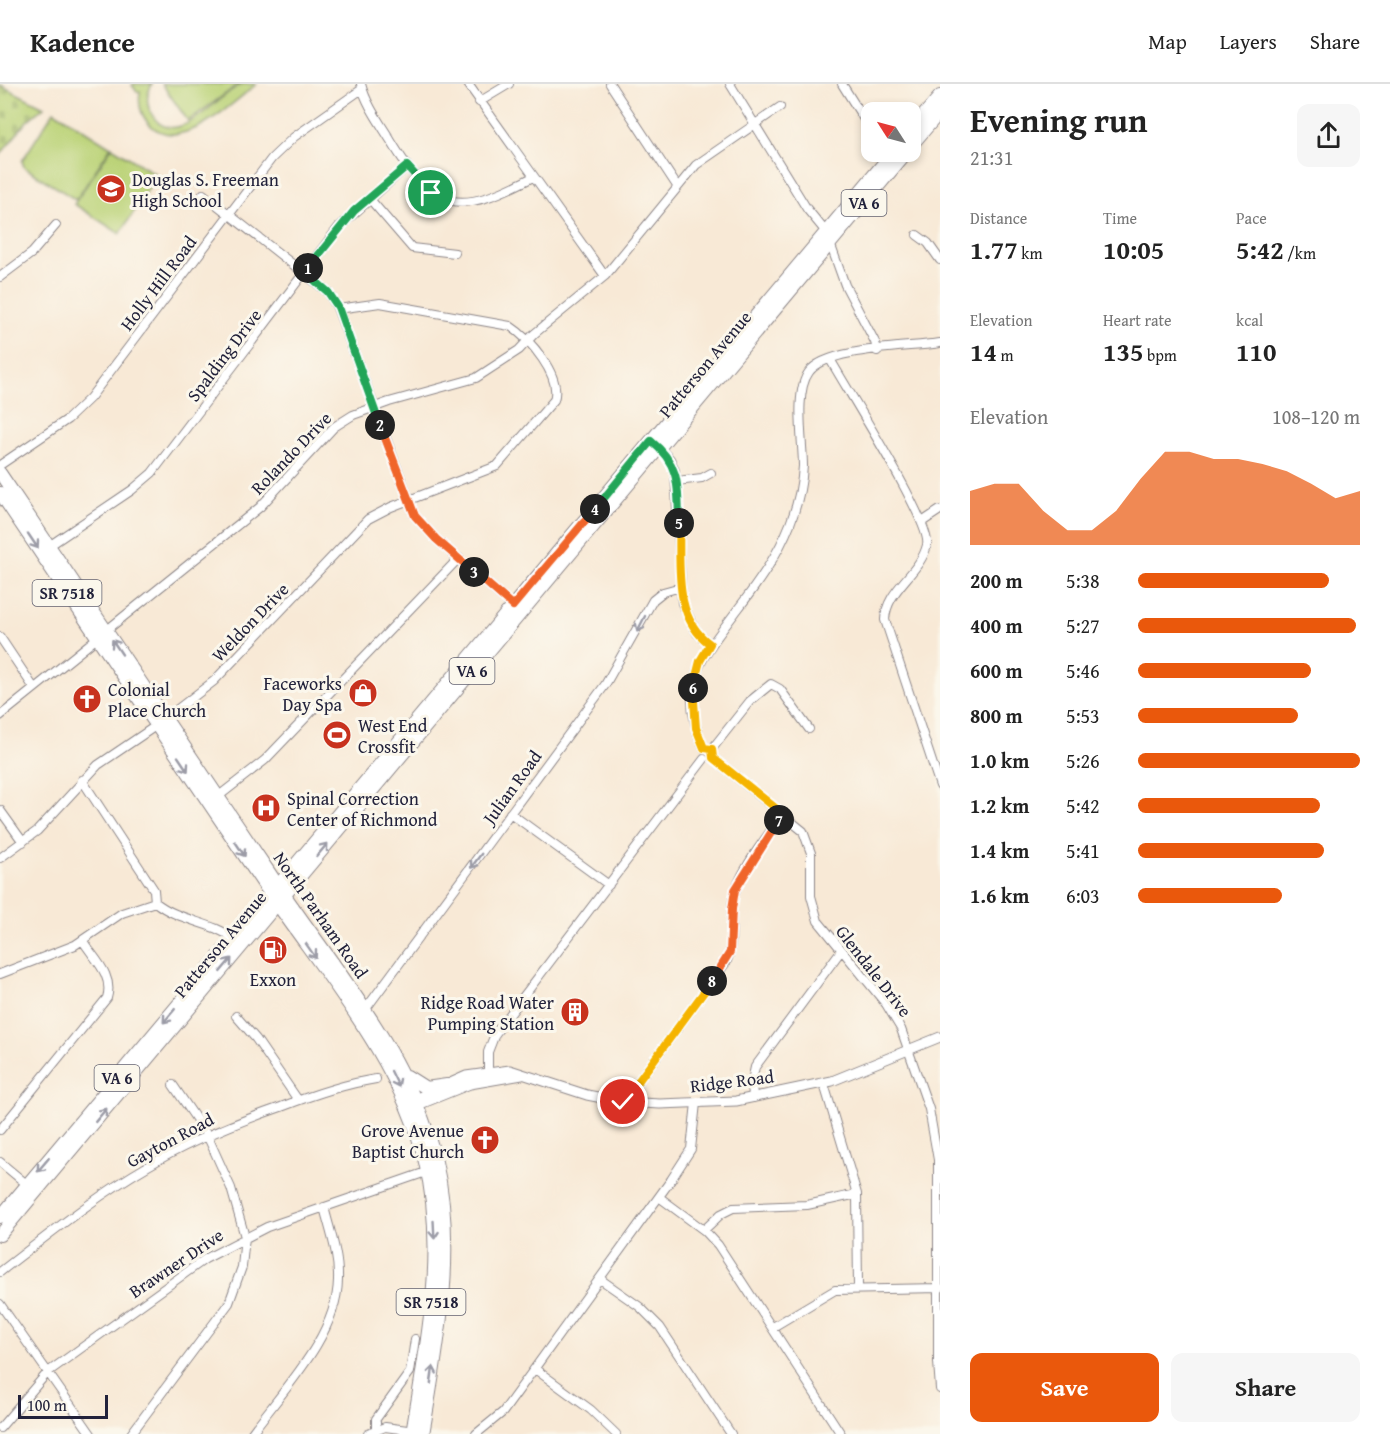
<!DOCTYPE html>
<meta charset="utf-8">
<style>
body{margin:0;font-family:"Gentium Book Plus",serif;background:#f6f6f6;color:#222;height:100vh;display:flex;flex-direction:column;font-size:22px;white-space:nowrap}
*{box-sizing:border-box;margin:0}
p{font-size:20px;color:#767676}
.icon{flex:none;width:33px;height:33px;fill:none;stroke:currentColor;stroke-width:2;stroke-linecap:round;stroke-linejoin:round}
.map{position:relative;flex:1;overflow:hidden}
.side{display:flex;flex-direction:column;background:#fff;width:450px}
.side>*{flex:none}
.needle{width:39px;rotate:306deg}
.buttons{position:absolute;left:861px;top:18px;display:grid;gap:12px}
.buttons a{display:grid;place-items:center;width:60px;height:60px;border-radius:12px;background:#fff;box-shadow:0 3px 9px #0003;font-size:30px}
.scale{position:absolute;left:18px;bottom:15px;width:90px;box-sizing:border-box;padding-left:6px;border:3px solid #22223b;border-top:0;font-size:16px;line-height:21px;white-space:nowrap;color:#22223b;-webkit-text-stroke:4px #fbf7ec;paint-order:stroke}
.pin{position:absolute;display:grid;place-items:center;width:51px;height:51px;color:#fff;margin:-26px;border:3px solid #fff;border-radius:50%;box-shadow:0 2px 6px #0007}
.km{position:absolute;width:30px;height:30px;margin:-15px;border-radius:50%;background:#222;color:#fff;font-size:16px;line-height:30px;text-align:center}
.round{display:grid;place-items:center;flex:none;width:63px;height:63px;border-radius:12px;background:#f6f6f6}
.headline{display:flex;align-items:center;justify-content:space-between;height:102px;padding:0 30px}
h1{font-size:33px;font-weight:700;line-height:45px}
.figures{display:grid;grid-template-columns:repeat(3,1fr);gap:9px;height:102px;padding:6px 30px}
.figures div{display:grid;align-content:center}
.figures b{font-size:26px;font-weight:700}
.figures small{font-size:16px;font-weight:400}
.figures p{font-size:16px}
.chart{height:168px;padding:12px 30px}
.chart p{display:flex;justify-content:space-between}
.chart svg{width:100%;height:108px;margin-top:6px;fill:#ea580c;opacity:.7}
.action{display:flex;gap:12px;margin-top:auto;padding:12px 30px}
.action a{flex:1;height:69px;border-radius:12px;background:#ea580c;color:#fff;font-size:24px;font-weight:700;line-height:69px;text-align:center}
.action a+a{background:#f6f6f6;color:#222}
ul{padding:0 30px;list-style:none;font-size:20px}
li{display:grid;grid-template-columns:96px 72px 1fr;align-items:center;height:45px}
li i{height:15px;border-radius:8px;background:#ea580c}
header{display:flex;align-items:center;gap:36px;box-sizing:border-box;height:84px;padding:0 30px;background:#fff;border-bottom:2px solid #e0e0e0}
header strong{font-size:28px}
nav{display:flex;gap:33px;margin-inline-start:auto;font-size:21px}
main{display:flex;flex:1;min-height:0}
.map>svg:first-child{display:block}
</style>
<header>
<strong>Kadence</strong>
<nav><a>Map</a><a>Layers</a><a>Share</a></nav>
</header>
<main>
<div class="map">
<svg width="940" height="1350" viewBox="0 0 940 1350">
<defs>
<pattern id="cemetery-stones" width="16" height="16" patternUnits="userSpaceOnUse" patternTransform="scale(1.5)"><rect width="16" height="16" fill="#bbd378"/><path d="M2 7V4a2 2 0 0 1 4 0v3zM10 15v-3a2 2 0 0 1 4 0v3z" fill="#a0b569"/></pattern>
</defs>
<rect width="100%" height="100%" fill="#fbf7ec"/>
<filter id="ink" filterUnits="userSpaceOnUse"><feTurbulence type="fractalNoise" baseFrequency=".0167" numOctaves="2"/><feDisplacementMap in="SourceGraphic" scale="12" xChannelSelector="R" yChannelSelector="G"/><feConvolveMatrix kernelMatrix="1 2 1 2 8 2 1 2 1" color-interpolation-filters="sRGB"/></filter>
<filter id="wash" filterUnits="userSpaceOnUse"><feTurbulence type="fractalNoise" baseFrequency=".008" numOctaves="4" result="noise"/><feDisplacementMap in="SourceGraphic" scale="24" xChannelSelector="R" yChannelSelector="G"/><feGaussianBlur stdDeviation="1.35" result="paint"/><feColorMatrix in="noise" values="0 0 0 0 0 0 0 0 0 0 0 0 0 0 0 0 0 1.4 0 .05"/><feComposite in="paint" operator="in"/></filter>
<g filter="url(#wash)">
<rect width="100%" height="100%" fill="#f8e9d6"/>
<path fill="url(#cemetery-stones)" stroke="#6e7a5a" stroke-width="1.5" d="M0 1 44 23 27 37 0 71Z"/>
<path fill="#bbd378" stroke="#6e7a5a" stroke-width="1.5" d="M134 0H152C147 9 146 18 150 27 174 74 219 7 243 0 247 0 253 0 257 0 232 19 182 71 150 41 141 32 138 20 140 7L137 8 132 1Z
M162 0H239L188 37Z
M54 27 111 63 76 116 24 83 22 77Z
M112 63 157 91 120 150 74 120Z"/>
</g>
<g filter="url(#ink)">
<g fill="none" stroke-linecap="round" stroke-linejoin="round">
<g stroke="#8d8688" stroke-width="10">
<path id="minor" d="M361 0C366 20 380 39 391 57 435 130 460 131 533 93
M468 0 605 192
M610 0 677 102
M730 0 807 125 826 148 845 201 875 258 877 267
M842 0 872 48
M479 18 509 0
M203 110 328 208 337 223 415 432 436 455 515 524
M369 114 412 164 455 169
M917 151 928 159 940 176
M0 193 32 169 56 141
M830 275C846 304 932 439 927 461 920 490 886 505 885 536L940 702
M657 362 670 375 675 387 682 519 697 549 710 560
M0 381 68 335 90 314 272 74 294 53 362 5
M677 397 702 394 711 389
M922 438 940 426
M49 462 132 406 152 389 338 144 407 82
M0 553 34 604
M0 632 260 423 334 343 353 331 389 318 476 294 519 266 534 250 605 192 696 81 780 23
M704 664C675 601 702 573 738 525 758 499 778 471 790 440 797 422 802 401 803 382 803 358 794 308 809 288 827 263 910 264 940 259
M712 665 750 617 771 600 780 605 809 645
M713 674 803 747 811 769V812L818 837 886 920 901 945 929 1025 938 1076V1278L940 1305
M82 696 154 806 155 818C180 838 211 837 234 855
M215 715 265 676 459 474
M0 726 23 758
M510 729 609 801
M0 774 37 747 98 681 157 641 214 597 368 435 391 423 497 382 554 316C562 292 530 255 510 242L380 219 338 225
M0 890 75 861 122 829 155 818
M365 926 605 601 653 516 663 508 681 503
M236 932 256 955 298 1016
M488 994V968L495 950 704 675
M824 1000 857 1110 858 1204
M753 1014 752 997 755 983 840 868
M623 1018 727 877C735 857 729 836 733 816 738 788 767 753 783 730
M0 1046 107 914C114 891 94 875 83 857
M0 1078 30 1103
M659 1113 705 1147 718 1161 841 1350
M704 1146 721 1130 733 1124 807 1121 857 1110
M0 1188C48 1151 96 1112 148 1082 190 1057 235 1039 281 1023 312 1011 343 1000 376 995
M600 1195 640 1223 660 1243 731 1350
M0 1220 91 1350
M773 1243 835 1206 940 1204
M535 1285 591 1326 616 1350
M0 1344 48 1288 205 1175 267 1143 429 1087
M376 1345V1335L410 1288 415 1255
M131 1350 229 1219 242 1183 245 1153 231 1104 207 1051 173 1001
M251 1350C283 1306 337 1252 338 1196 339 1171 330 1147 324 1123
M368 1350 385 1343 415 1347
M476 1350 503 1328 671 1096 691 1065 696 1019"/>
</g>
<g stroke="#8d8688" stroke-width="11">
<path id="tertiary" d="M410 1017 466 992 510 986 587 1011 623 1018 660 1020 736 1017 832 997 940 953
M413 1023 470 1000 522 991"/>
</g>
<g stroke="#8d8688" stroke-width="14">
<path id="primary" d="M910 47 940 12
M910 63 940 28
M0 1133 893 68
M0 1151 907 68"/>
</g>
<g stroke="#8d8688" stroke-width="14">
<path id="trunk" d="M0 389C91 524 182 659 273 794 334 885 410 969 436 1078 457 1167 438 1261 423 1350
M0 409C88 540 176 670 264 801 324 890 399 972 425 1078 447 1168 426 1261 412 1350
M407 992 426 1004 447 1001"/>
</g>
<use href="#minor" stroke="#fff" stroke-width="8"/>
<use href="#tertiary" stroke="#fff" stroke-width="9"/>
<use href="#primary" stroke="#fff" stroke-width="12"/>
<use href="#trunk" stroke="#fff" stroke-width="12"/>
</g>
<defs><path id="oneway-shaft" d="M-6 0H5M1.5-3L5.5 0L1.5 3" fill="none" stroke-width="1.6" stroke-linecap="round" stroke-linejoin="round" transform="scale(1.5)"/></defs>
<g stroke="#9c9ca7">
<use href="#oneway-shaft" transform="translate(33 457) rotate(56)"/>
<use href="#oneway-shaft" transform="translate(641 540) rotate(117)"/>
<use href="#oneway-shaft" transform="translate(117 563) rotate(-124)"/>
<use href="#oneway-shaft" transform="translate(183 680) rotate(56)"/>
<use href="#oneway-shaft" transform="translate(240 765) rotate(56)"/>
<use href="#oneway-shaft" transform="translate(322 766) rotate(-50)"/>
<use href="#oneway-shaft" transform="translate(476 777) rotate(126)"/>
<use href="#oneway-shaft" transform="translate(311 867) rotate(55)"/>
<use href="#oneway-shaft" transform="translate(226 881) rotate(-50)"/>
<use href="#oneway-shaft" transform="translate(169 932) rotate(130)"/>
<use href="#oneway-shaft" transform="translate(395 995) rotate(64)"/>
<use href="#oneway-shaft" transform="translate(101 1031) rotate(-50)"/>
<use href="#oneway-shaft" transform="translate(43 1081) rotate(130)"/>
<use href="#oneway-shaft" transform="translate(434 1146) rotate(87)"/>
<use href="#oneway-shaft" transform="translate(432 1291) rotate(-82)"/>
</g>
</g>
<g fill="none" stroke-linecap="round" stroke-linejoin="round" filter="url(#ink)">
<g stroke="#fff" stroke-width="12">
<path id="split-1" d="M308 184 354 127 407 82 431 109"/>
</g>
<g stroke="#fff" stroke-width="12">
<path id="split-2" d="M308 184 305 188 328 208 338 223 380 341"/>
</g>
<g stroke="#fff" stroke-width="12">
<path id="split-3" d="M380 341 415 432 436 455 474 488"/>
</g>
<g stroke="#fff" stroke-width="12">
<path id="split-4" d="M474 488 513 522 595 425"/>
</g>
<g stroke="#fff" stroke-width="12">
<path id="split-5" d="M595 425 651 357C681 381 678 404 679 439"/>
</g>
<g stroke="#fff" stroke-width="12">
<path id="split-6" d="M679 439C681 480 672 533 710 560L700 577 693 604"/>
</g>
<g stroke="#fff" stroke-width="12">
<path id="split-7" d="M693 604 696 644 704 664 712 665 713 674 783 730 779 736"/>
</g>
<g stroke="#fff" stroke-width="12">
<path id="split-8" d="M712 897 730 868 732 825 735 806 779 736"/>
</g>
<g stroke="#fff" stroke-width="12">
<path id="split-9" d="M623 1018 712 897"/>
</g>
<use href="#split-1" stroke="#22a559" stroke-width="8"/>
<use href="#split-2" stroke="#22a559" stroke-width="8"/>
<use href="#split-3" stroke="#f0652b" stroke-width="8"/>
<use href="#split-4" stroke="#f0652b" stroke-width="8"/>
<use href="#split-5" stroke="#22a559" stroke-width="8"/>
<use href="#split-6" stroke="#f5b400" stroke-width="8"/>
<use href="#split-7" stroke="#f5b400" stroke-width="8"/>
<use href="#split-8" stroke="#f0652b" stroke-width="8"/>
<use href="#split-9" stroke="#f5b400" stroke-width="8"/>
</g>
<defs>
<g id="school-disc" transform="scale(1.5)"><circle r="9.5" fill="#c8321e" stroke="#fbf7ec"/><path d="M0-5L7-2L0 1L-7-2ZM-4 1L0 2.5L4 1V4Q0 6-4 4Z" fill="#fff"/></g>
<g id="shop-disc" transform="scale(1.5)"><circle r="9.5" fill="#c8321e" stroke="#fbf7ec"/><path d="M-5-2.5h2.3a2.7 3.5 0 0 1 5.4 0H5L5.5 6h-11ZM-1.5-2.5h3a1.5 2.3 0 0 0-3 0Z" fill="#fff"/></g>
<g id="church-disc" transform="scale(1.5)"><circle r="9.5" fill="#c8321e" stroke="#fbf7ec"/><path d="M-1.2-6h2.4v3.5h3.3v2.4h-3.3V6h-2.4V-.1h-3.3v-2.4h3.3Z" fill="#fff"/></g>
<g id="stadium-disc" transform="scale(1.5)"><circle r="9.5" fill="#c8321e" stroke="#fbf7ec"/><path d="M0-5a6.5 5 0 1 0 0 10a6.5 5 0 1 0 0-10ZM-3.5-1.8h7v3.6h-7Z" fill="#fff"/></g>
<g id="hospital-disc" transform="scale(1.5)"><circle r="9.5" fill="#c8321e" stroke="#fbf7ec"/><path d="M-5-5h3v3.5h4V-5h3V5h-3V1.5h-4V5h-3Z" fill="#fff"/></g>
<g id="fuel-disc" transform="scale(1.5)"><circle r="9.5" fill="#c8321e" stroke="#fbf7ec"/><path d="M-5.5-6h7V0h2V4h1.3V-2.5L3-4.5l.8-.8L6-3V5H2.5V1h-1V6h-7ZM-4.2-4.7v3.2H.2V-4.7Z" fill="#fff"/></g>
<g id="building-disc" transform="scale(1.5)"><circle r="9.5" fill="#c8321e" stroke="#fbf7ec"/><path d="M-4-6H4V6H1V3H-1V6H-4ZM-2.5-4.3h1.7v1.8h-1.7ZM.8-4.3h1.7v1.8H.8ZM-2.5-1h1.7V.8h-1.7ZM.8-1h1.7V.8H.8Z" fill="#fff"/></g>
</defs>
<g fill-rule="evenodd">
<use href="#school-disc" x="111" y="105"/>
<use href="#shop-disc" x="363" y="609"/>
<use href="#church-disc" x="87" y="615"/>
<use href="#stadium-disc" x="337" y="651"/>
<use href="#hospital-disc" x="266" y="724"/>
<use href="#fuel-disc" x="273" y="866"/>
<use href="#building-disc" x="575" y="928"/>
<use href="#church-disc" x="485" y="1056"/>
</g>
<g text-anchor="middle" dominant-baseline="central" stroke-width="6" stroke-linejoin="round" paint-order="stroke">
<g fill="#fbf7ec" stroke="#636270" stroke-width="1.5">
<rect x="841.5" y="106" width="45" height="26" rx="4.5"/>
<rect x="32.5" y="496" width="69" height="26" rx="4.5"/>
<rect x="449.5" y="574" width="45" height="26" rx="4.5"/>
<rect x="94.5" y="981" width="45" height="26" rx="4.5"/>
<rect x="396.5" y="1205" width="69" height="26" rx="4.5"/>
</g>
<g font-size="16" font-weight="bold" fill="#22223b">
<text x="864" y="119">VA 6</text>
<text x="67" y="509">SR 7518</text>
<text x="472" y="587">VA 6</text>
<text x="117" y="994">VA 6</text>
<text x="431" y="1218">SR 7518</text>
</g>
<g font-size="18" fill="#22223b" stroke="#fbf7ec" text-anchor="start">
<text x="132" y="95">Douglas S. Freeman<tspan x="132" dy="21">High School</tspan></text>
<text x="342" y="599" text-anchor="end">Faceworks<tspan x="342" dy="21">Day Spa</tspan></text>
<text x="108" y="605">Colonial<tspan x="108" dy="21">Place Church</tspan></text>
<text x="358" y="641">West End<tspan x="358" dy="21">Crossfit</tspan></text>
<text x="287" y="714">Spinal Correction<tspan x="287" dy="21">Center of Richmond</tspan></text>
<text x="273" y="895" text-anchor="middle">Exxon</text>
<text x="554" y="918" text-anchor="end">Ridge Road Water<tspan x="554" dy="21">Pumping Station</tspan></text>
<text x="464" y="1046" text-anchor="end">Grove Avenue<tspan x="464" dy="21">Baptist Church</tspan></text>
</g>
<g font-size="18" fill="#22223b" stroke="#fbf7ec">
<text transform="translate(158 199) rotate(-53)">Holly Hill Road</text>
<text transform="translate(224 271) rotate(-53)">Spalding Drive</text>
<text transform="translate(705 280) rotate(-50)">Patterson Avenue</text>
<text transform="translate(291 369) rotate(-46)">Rolando Drive</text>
<text transform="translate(250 538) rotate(-46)">Weldon Drive</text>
<text transform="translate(512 703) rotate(-54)">Julian Road</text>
<text transform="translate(321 831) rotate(55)">North Parham Road</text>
<text transform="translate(220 860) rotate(-50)">Patterson Avenue</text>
<text transform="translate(874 887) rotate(52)">Glendale Drive</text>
<text transform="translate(732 997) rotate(-7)">Ridge Road</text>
<text transform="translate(170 1056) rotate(-28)">Gayton Road</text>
<text transform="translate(176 1179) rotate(-34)">Brawner Drive</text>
</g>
</g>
</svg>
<div class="buttons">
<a><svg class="needle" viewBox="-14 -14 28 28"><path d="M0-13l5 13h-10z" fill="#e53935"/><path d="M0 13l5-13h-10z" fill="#767676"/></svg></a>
</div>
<div class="scale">100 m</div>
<div class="pin" style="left:431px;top:109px;background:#1e9e55"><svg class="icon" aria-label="arrive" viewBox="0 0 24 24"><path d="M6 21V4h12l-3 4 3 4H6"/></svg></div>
<div class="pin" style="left:623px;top:1018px;background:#d93025"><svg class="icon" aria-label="check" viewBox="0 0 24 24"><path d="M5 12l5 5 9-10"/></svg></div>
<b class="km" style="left:308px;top:184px">1</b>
<b class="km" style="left:380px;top:341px">2</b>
<b class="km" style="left:474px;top:488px">3</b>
<b class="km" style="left:595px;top:425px">4</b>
<b class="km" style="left:679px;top:439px">5</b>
<b class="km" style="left:693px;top:604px">6</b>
<b class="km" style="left:779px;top:736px">7</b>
<b class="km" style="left:712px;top:897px">8</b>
</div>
<section class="side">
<div class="headline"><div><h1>Evening run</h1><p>21:31</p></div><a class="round"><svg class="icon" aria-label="share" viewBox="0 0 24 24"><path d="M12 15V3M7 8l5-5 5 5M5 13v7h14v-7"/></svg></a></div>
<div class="figures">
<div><p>Distance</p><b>1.77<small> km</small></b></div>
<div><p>Time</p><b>10:05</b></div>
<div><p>Pace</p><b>5:42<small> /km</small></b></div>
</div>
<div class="figures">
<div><p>Elevation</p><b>14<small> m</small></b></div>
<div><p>Heart rate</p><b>135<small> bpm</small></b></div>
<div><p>kcal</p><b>110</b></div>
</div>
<div class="chart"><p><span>Elevation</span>108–120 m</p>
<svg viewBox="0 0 160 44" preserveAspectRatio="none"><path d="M0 44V22L10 19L20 19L30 30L40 38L50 38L60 30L70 17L80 6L90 6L100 9L110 9L120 11L130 14L140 19L150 25L160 22V44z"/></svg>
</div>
<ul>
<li><b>200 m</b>5:38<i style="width:86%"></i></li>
<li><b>400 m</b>5:27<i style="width:98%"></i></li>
<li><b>600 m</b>5:46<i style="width:78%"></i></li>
<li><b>800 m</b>5:53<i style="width:72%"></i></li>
<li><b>1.0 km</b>5:26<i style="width:100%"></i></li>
<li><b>1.2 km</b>5:42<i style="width:82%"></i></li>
<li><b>1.4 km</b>5:41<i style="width:84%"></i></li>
<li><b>1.6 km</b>6:03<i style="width:65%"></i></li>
</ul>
<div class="action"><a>Save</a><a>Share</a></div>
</section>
</main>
